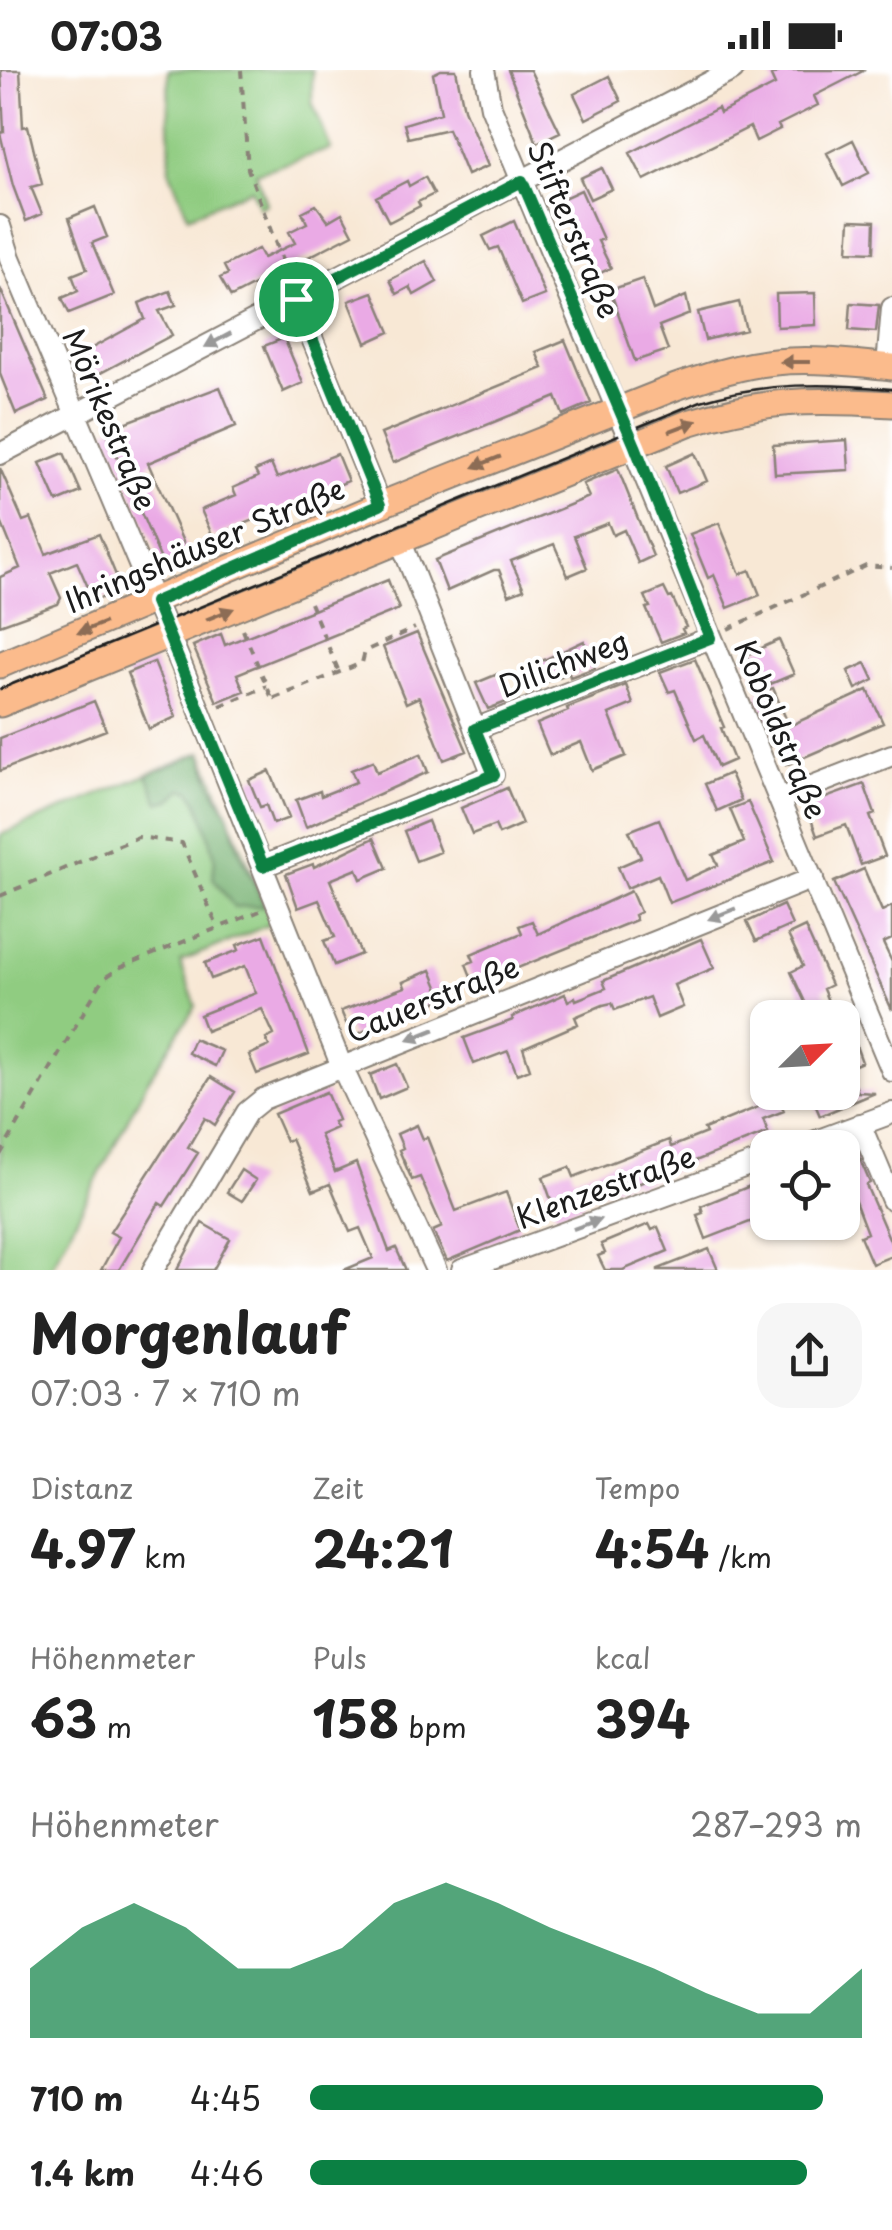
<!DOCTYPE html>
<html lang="de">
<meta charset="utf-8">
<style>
body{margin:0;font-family:"Playpen Sans",sans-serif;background:#f6f6f6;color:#222;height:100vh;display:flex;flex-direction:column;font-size:38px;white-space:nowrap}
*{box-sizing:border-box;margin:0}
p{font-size:32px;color:#767676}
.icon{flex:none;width:55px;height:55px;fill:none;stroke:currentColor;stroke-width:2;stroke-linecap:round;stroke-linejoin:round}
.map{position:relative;height:1200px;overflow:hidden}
.side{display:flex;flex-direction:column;background:#fff;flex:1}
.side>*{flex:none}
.needle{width:65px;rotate:66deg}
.fabs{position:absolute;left:750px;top:930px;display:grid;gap:20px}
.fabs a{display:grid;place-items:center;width:110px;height:110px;border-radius:20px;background:#fff;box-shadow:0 2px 8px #0004;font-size:50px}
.pin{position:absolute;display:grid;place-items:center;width:85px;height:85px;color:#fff;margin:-42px;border:5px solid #fff;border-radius:50%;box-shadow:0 2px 10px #0007}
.round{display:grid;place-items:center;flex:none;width:105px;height:105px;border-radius:30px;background:#f6f6f6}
.headline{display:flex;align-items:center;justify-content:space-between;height:170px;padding:0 30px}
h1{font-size:55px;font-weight:700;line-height:75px}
.stats{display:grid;grid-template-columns:repeat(3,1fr);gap:15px;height:170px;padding:10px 30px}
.stats div{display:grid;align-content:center}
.stats b{font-size:50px;font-weight:700}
.stats small{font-size:28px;font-weight:400}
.stats p{font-size:28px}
.chart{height:280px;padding:20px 30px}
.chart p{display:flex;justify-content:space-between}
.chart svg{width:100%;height:180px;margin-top:10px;fill:#0b8043;opacity:.7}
ul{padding:0 30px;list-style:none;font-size:32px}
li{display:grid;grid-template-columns:160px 120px 1fr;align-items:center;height:75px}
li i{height:25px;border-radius:12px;background:#0b8043}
.status{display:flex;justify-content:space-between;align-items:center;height:70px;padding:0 50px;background:#fff;direction:ltr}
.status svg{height:28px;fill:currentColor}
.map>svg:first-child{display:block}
</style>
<div class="status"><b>07:03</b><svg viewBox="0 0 49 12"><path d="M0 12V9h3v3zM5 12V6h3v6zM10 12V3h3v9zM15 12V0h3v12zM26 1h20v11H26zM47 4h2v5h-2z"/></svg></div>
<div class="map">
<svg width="892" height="1200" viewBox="0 0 892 1200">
<rect width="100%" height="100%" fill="#fff"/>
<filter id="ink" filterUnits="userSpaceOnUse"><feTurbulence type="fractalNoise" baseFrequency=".01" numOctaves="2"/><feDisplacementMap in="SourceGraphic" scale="20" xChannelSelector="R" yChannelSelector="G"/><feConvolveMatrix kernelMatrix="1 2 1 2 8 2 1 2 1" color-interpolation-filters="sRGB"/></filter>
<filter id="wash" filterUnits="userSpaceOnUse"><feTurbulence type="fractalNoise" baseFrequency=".0048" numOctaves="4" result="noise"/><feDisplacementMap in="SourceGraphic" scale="40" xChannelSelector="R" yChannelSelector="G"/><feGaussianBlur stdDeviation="2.25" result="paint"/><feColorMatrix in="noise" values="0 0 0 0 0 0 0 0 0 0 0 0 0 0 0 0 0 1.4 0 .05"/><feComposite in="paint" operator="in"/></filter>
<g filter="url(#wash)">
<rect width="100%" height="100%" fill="#f8e8d5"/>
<path fill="#90cc81" stroke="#56744e" stroke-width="2.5" d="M168 0H312V32L331 79 256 103 266 134 259 138 251 119 188 146 170 102Z
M202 682 273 853 180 892 196 936 147 1012 50 1200H0V765Z"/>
<path fill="#74b06f" stroke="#486646" stroke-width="2.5" d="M202 682 211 714 229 745 239 780 265 836 234 837 213 808C213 800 216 791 214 784 209 766 202 735 191 721L182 719 170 730 159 733 147 705Z"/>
<g id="blocks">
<path fill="#eaaae5" d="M1 0H20L23 57 28 56 42 114 31 117 42 144 26 151 13 116 0 63 4 62Z
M441 0H456L464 39 488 96 467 105 448 59 408 68 404 54 441 43 433 4Z
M508 0H530L560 62 537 73Z
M783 0H865L814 26 818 35 778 55 780 59 756 71 750 57 644 110 630 83 718 38 720 43 775 15 771 6Z
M609 6 621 31 586 49 574 24Z
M853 70 869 103 843 116 827 83Z
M602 98 612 119 590 129 580 108Z
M425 107 434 124 418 132 420 136 389 152 376 127 407 111 409 116Z
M581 120 603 169 598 171 611 198 596 205 583 177 579 179 557 131Z
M316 135 328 151 342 143 353 164 231 227 220 208 228 204 224 196 258 179 263 188 295 173 289 162 307 153 302 142Z
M95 137 107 167 92 173 114 225 69 243 62 228 78 221 72 205 87 199 69 148Z
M850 150 875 151 874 182 848 181Z
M514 151 545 225 522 234 498 177 490 180 483 166Z
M426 191 437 212 414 225 410 217 397 224 390 210Z
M642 209 653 240 686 226 690 244 659 256 668 280 635 291 610 220Z
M0 218 48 330 16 344 0 304Z
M170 221 176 235 159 241 172 265 93 307 81 284 145 249 139 233Z
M373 222 390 262 366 273 349 231Z
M815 223 816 255 777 257 776 224Z
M739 232 746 260 705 270 698 242Z
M851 233 879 235 876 262 849 260Z
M284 268 303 313 283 322 264 276Z
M565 270 591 333 563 345 556 327 393 393 381 364 543 298 536 282Z
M220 317 236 356 148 393 192 492 166 502 106 360Z
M847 370 849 400 775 404 773 375Z
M64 383 81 422 57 432 40 393Z
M695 383 707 411 677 423 666 396Z
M337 384 348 411 213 467 201 440 236 425 233 418 258 407 255 401 271 394 277 408Z
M0 398 23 451 31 448 46 484 99 464 122 520 94 531 77 492 50 503 61 528 58 534 0 555V507L20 498 0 449Z
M618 399 653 486 638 493 624 460 613 465 608 453 574 466 587 498 568 506 554 474 511 491 524 519 509 525 499 500H494L447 521 435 490 589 427 583 414Z
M719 453 740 504 750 500 760 525 728 538 714 505 708 508 690 464Z
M388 510 399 539 237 604 244 621 217 632 193 576 221 564 225 575Z
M664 518 669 528 672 527 686 557 682 559 684 563 661 572 646 538 650 537 645 526Z
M417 563 467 681 444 690 419 627 406 633 383 577Z
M779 570 794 604 761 618 746 585Z
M584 571 595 598 570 607 569 603 541 614 533 595Z
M695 589 724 657 721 658 734 690 718 697 704 665 696 669 675 620 669 622 660 602Z
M154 592 176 647 149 659 127 603Z
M866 593 874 610 856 619 848 601Z
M498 604 509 631 488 639 476 613Z
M626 615 633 634 609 644 626 686 592 700 581 672 550 685 537 654 568 641 567 638Z
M773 618 789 656 868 620 883 653 786 695 757 624Z
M94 631 106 660 0 701V668Z
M421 684 428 702 306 757 296 730 320 721 321 726 356 712 351 700 373 691 377 702Z
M270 701 289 748 273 754 266 735 260 737 249 710Z
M730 703 741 730 717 741 705 714Z
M864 714 875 744 870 746 885 786 861 795 846 755 817 766 806 735Z
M507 718 522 754 499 764 495 755 472 764 461 738Z
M748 732 774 792 669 833 658 805 627 818 618 797 641 787 629 761 659 749 685 810 718 795 713 785 744 772 730 739Z
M428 751 440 782 416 791 404 761Z
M374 768 387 798 361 809 357 799 330 810 361 884 334 895 324 871 335 867 319 830 298 838 286 804 313 794 314 797Z
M864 799 882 841 892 836V869L883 873 892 892V940L834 812Z
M631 821 640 842 634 845 636 850 483 912 480 906 472 909 466 894 474 891 471 884 522 863 519 856 532 851 538 864Z
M783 835 792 855 756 871 747 852Z
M805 857 831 915 823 919 835 948 812 947 791 902 803 896 788 865Z
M264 865 309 984 257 1004 249 985 269 976 266 969 274 965 262 939 206 961 200 945 256 923 245 896 211 909 205 893 239 880 237 875Z
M701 869 714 898 674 915 683 937 657 948 649 927 615 940 612 933 603 935 575 947 578 954 523 978 530 999 517 1004 508 981 474 994 464 968 513 950 512 947 565 924 568 931 575 927 576 930 606 918 603 911Z
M431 900 443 929 415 941 414 936 352 967 341 941 405 917 403 912Z
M194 969 222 981 215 996 188 983Z
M855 973 862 992 848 998 858 1022 875 1023 820 1046 810 1022H842V978Z
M397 994 407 1017 379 1029 370 1005Z
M211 1007 235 1022 215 1055 205 1048 188 1077 198 1083 164 1136 159 1133 119 1200H101L119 1167 110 1162Z
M326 1022 338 1050 333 1052 336 1058 320 1065 335 1102 356 1093 389 1181 396 1178 406 1200H344L373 1188 360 1158 350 1162 330 1114 313 1121 291 1069 286 1071 274 1044Z
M771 1022H776L784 1041 763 1049 768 1062 635 1115 633 1109 581 1128 584 1134 556 1144 543 1107 570 1097 574 1107 669 1070 671 1077 706 1063 704 1059 758 1037 755 1029Z
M417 1055 423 1069 427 1067 456 1141 506 1122 520 1160 447 1191 433 1161 442 1157 420 1107 412 1110 399 1080 403 1078 397 1064Z
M854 1075 870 1113 866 1115 892 1175V1186L872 1194 860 1166 867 1163 851 1121 842 1125V1080Z
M241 1100 256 1110 242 1131 227 1122Z
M750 1116 753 1124 759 1121 768 1145 706 1169 697 1145 703 1143 701 1136Z
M202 1153 230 1169 218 1191 213 1200H177Z
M649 1154 652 1160 658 1157 668 1181 623 1200H605L598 1186 605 1183 601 1174Z
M709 1179 718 1200H658V1199Z"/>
</g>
</g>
<g filter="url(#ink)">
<use href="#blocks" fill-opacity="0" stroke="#8a8278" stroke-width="2.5"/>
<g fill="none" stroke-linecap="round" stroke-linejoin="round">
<g stroke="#8a8278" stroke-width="24">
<path id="minor" d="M484 0 491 37 892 1001
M0 156 10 188 181 594 342 997 436 1200
M296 229 380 435
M887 296 892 238
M0 384 733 0
M401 472 475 659
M779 729 892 685
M263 796 493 705 475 659 710 568
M860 1054 892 1130
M797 1078 892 1043
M153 1200 247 1042 263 1029 813 808
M462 1200 768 1088"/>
</g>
<g stroke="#8a8278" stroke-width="29">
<path id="major" d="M0 595 380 435 676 317C708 306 741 295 775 292 813 288 854 293 892 297
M0 634 688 353C766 329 811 329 892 334"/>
</g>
<path stroke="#8a8278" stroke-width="4" stroke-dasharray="8 8" stroke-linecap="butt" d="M241 0 248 99 290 212
M310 533 339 602
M728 559 866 496 892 498
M243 560 271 626 270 630 362 593 365 581 415 558
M220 636 267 616
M0 826 138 767 182 773 218 858
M0 1085 103 909 121 897 260 841"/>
<use href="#minor" stroke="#fff" stroke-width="20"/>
<use href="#major" stroke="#fbbb8c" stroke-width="25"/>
<path stroke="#1c1c1c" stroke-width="2.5" d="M0 619 701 331C766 312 826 313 892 319"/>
</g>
<defs><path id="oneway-solid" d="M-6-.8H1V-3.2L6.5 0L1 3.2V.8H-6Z" transform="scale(2.5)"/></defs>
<g fill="#999">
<use href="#oneway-solid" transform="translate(218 270) rotate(152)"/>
<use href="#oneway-solid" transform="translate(722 844) rotate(158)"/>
<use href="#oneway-solid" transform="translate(421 965) rotate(158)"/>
<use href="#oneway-solid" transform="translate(587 1154) rotate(-20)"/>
</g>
<g fill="#8c6c54">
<use href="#oneway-solid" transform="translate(795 292) rotate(180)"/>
<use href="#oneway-solid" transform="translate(683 356) rotate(-21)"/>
<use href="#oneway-solid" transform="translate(487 392) rotate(158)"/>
<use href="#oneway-solid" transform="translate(220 544) rotate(-22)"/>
<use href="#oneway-solid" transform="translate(91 558) rotate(158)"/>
</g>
</g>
<g fill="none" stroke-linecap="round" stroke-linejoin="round" filter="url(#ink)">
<g stroke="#fff" stroke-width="20">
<path id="route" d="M522 111 635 376 710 568 475 659 494 705 263 796 155 532 380 435 296 229Z"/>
</g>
<use href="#route" stroke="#0b8043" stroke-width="12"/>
</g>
<g text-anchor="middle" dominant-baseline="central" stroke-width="8" stroke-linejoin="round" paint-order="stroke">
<g font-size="30" fill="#1c1c1c" stroke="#fff">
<text transform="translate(575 159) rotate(67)">Stifterstraße</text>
<text transform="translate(111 349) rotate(67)">Mörikestraße</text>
<text transform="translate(204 474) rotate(-23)">Ihringshäuser Straße</text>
<text transform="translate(563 592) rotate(-21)">Dilichweg</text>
<text transform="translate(782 659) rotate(67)">Koboldstraße</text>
<text transform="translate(432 928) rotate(-22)">Cauerstraße</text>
<text transform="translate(605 1116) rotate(-20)">Klenzestraße</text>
</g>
</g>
</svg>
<div class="fabs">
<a><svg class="needle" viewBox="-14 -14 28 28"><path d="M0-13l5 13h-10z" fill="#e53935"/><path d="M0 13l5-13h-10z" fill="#767676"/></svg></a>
<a><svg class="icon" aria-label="locate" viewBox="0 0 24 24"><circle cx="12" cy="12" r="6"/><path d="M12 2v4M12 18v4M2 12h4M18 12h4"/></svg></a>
</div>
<div class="pin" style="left:296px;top:229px;background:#1e9e55"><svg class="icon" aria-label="arrive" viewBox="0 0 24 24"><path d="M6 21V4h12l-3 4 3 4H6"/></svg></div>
</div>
<section class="side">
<div class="headline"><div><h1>Morgenlauf</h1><p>07:03 · 7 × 710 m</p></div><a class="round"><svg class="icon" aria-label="share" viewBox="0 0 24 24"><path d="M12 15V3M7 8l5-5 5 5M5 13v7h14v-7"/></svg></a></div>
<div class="stats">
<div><p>Distanz</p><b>4.97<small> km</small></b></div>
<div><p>Zeit</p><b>24:21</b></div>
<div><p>Tempo</p><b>4:54<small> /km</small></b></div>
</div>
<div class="stats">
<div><p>Höhenmeter</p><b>63<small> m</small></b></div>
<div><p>Puls</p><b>158<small> bpm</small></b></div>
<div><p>kcal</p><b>394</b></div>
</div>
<div class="chart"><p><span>Höhenmeter</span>287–293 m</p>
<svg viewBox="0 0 160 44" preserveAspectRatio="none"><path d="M0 44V27L10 17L20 11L30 17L40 27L50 27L60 22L70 11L80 6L90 11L100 17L110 22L120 27L130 33L140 38L150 38L160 27V44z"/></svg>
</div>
<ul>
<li><b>710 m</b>4:45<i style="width:93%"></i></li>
<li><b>1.4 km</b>4:46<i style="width:90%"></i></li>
</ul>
</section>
